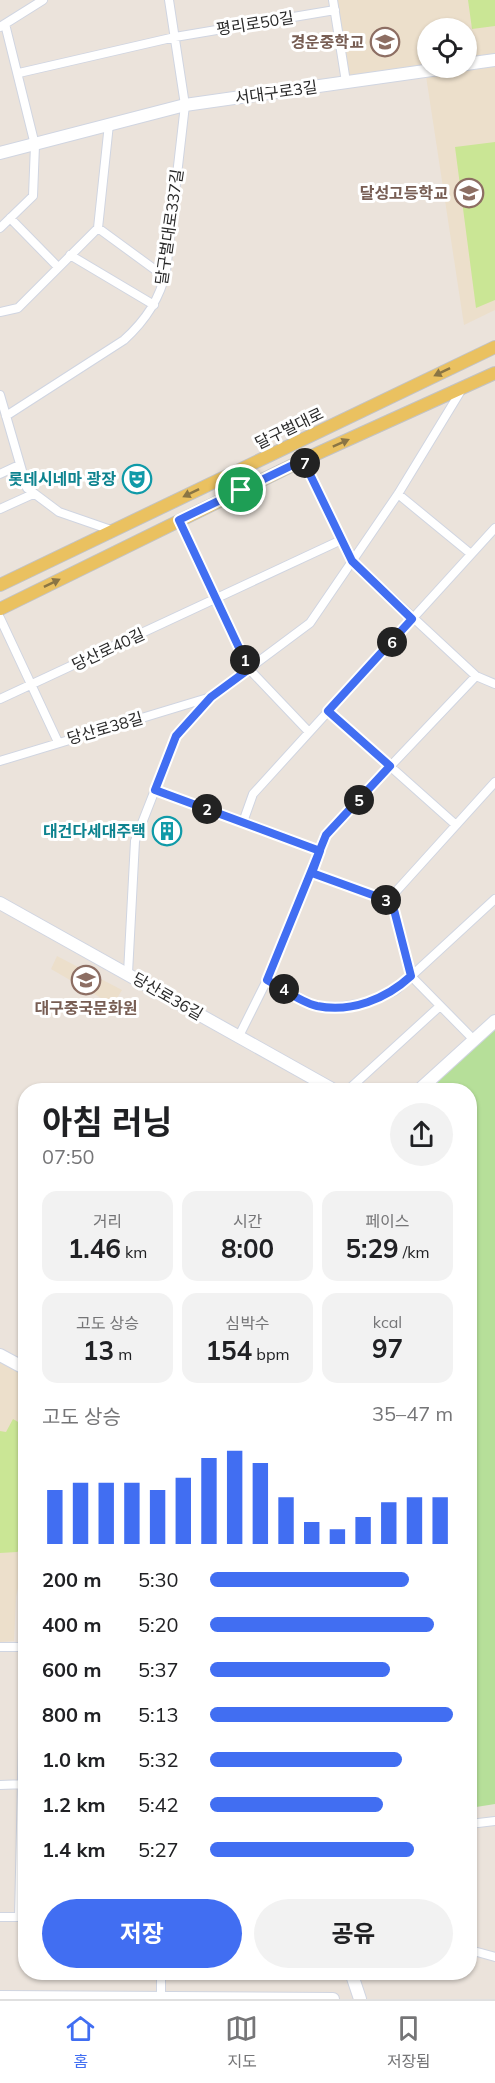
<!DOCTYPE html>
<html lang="ko">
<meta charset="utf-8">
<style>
body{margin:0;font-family:Mulish,"Noto Sans KR",sans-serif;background:#f2f2f2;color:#202124;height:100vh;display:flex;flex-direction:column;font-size:22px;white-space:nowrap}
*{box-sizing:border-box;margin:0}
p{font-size:20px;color:#757577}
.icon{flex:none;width:33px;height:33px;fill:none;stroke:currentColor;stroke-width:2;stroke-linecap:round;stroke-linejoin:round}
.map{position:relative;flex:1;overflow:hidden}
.panel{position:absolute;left:18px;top:1083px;width:459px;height:897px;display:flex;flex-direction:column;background:#fff;border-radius:24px;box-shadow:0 2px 4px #0004}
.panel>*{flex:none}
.buttons{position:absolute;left:417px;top:18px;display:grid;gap:12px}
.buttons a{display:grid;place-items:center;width:60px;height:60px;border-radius:50%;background:#fff;box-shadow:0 2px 4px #0004;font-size:30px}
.pin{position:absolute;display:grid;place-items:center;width:51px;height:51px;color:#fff;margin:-26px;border:3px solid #fff;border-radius:50%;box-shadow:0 2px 6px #0007}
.km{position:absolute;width:30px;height:30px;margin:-15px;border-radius:50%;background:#222;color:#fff;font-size:16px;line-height:30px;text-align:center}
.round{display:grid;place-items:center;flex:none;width:63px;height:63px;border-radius:32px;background:#f2f2f2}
.summary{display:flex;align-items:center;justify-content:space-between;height:102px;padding:0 24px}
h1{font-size:33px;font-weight:700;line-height:45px}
.stats{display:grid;grid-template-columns:repeat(3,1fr);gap:9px;height:102px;padding:6px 24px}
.stats div{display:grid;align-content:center;border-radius:15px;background:#f2f2f2;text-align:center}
.stats b{font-size:26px;font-weight:700}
.stats small{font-size:16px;font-weight:400}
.stats p{font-size:16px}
.chart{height:168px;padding:12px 24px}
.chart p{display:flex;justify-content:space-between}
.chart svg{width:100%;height:108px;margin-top:6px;stroke:#416ef2;stroke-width:6}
.action{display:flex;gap:12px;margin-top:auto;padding:12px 24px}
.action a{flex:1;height:69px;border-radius:36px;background:#416ef2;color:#fff;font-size:24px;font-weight:700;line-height:69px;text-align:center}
.action a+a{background:#f2f2f2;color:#202124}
ul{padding:0 24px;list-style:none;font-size:20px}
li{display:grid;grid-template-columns:96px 72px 1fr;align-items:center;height:45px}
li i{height:15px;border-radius:8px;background:#416ef2}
.tab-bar{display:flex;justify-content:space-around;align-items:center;height:84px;border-top:2px solid #e0e0e0;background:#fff;font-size:16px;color:#757577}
.tab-bar a{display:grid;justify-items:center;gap:3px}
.tab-bar .selected{color:#416ef2}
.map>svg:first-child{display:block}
</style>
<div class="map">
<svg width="495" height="1999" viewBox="0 0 495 1999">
<rect width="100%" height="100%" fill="#ebe3db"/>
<path fill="#ecdfcb" d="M336 0H495V55L467 59 466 28H428L427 65 352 77 346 72Z
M495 66V310L464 325 426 76Z
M57 956 122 990 113 1005 51 969Z
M0 1359 25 1374 26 1552 16 1597 14 1641 0 1642Z
M25 1568V1644H19L18 1617Z"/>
<path fill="#b6df99" d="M495 1029V1804L470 1808V1090H429Z"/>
<path fill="#cae695" d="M468 0H495V26L472 29Z
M495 142V300L476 308 455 147Z
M13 1419 25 1426V1547L17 1552 0 1553V1431L6 1432Z"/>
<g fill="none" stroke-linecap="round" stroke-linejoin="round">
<g stroke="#d0d5e1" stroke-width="10">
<path id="street" d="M333 0 346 82
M0 27 43 0
M19 73 175 37 335 10
M10 218 58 267
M0 228 33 196 35 145 5 24
M98 228 165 277
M70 255 154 305
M0 312 18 308 98 228 109 124
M0 395 27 488 59 512 111 530
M6 416 124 340C146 320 160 299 166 271L185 105 169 0
M303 460 352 561 476 676 495 684
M0 474 19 465
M398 494 471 554
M0 509 33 494
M179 520 249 669 309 732
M0 618 58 742
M0 699 337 542
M328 711 456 825
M0 761 211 697
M155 790 320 851
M243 822 253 794 495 528
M312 873 392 902
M128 973 135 841 176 736 211 697 310 623 398 494 462 389
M267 980 315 1006 338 1007 370 1002 395 991 495 899
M239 1036 267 980 325 835 476 676
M474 1040 411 976 391 897 495 782
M348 1090 440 1006
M0 1647H26
M0 1785 26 1784
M470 1824 495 1821
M0 1917H26
M19 1917 25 1647
M470 1950 495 1957
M161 1999V1972"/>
</g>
<g stroke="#d0d5e1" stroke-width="14">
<path id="secondary" d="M466 64 495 60
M0 153 185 105 446 68
M0 903 334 1090
M419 1090 495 1021
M0 1355 26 1369
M351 1972 360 1999
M0 1997 333 1999"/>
</g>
<g stroke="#c3c3c3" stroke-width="14">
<path id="primary" d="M0 585 495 347
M0 609 303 460 495 373"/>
</g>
<use href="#street" stroke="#fff" stroke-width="8"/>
<use href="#secondary" stroke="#fff" stroke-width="12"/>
<use href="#primary" stroke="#eac160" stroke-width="12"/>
</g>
<defs><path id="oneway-solid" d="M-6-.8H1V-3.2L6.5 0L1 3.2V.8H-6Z" transform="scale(1.5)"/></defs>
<g fill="#8a7544">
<use href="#oneway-solid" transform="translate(442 372) rotate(154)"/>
<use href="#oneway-solid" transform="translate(341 443) rotate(-24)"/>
<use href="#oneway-solid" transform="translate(191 493) rotate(154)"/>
<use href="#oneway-solid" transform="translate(52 583) rotate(-26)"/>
</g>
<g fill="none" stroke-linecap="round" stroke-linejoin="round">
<g stroke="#fff" stroke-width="12">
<path id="route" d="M241 490 179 520 249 669 211 697 176 736 155 790 320 851 312 873 392 902 411 976C386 999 351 1013 317 1006 300 1002 282 988 267 980L326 835 390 766 328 711 412 619 352 561 303 460 241 490"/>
</g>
<use href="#route" stroke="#416ef2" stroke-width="8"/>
</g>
<defs>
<g id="school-ring" transform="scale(1.5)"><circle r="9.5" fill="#fff" stroke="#8d6e63" stroke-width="1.5"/><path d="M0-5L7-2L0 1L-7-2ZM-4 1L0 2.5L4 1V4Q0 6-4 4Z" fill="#8d6e63"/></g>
<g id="theatre-ring" transform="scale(1.5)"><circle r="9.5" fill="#fff" stroke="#0f9aa8" stroke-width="1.5"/><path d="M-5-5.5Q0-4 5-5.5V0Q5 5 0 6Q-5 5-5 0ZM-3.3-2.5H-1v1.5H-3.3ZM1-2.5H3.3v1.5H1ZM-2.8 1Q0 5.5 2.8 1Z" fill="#0f9aa8"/></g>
<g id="building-ring" transform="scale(1.5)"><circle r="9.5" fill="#fff" stroke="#0f9aa8" stroke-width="1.5"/><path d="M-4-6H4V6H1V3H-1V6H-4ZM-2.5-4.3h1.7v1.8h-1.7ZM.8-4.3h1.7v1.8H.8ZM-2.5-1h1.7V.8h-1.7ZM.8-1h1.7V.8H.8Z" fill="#0f9aa8"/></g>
</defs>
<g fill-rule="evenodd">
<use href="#school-ring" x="385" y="42"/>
<use href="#school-ring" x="469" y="193"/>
<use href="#theatre-ring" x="137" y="479"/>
<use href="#building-ring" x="167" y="831"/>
<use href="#school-ring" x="86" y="980"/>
</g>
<g text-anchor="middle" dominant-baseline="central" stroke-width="6" stroke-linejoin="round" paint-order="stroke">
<g font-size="16" fill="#292929" stroke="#fff">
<text transform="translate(255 23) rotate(-9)">평리로50길</text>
<text transform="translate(276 92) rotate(-8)">서대구로3길</text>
<text transform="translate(169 227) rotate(-82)">달구벌대로337길</text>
<text transform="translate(289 428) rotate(-26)">달구벌대로</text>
<text transform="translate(108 649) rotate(-25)">당산로40길</text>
<text transform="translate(105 728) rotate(-16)">당산로38길</text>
<text transform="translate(168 996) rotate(30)">당산로36길</text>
</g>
<g font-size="16" font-weight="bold" fill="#785e54" stroke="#fff" text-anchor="end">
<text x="364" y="42">경운중학교</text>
<text x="448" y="193">달성고등학교</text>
<text x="86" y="1008" text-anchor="middle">대구중국문화원</text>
</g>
<g font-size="16" font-weight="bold" fill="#0d838f" stroke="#fff" text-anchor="end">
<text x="116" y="479">롯데시네마 광장</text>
<text x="146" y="831">대건다세대주택</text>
</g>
</g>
</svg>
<div class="buttons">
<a><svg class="icon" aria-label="locate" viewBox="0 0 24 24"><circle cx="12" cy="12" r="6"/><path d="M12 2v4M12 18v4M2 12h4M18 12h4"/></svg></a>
</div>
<div class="pin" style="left:241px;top:490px;background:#1e9e55"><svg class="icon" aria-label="arrive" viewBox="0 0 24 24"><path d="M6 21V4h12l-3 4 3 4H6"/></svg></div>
<b class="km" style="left:245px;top:660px">1</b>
<b class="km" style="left:207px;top:809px">2</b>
<b class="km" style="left:386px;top:900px">3</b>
<b class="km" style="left:284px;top:989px">4</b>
<b class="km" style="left:359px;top:800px">5</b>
<b class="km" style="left:392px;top:642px">6</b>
<b class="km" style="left:305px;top:463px">7</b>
<section class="panel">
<div class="summary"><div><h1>아침 러닝</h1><p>07:50</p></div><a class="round"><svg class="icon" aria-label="share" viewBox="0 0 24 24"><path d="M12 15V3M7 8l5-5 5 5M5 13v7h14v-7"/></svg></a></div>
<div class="stats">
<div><p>거리</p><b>1.46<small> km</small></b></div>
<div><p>시간</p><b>8:00</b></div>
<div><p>페이스</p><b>5:29<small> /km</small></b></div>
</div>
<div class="stats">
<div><p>고도 상승</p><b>13<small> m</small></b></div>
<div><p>심박수</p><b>154<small> bpm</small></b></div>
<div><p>kcal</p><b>97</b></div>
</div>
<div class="chart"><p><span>고도 상승</span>35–47 m</p>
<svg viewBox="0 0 160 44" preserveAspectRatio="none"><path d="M5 44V22M15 44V19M25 44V19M35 44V19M45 44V22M55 44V17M65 44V9M75 44V6M85 44V11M95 44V25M105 44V35M115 44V38M125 44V33M135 44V27M145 44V25M155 44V25"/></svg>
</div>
<ul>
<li><b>200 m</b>5:30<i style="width:82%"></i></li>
<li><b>400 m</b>5:20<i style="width:92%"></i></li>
<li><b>600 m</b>5:37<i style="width:74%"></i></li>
<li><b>800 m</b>5:13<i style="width:100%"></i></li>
<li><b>1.0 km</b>5:32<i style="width:79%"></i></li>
<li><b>1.2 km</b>5:42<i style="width:71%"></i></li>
<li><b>1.4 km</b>5:27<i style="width:84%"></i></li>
</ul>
<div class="action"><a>저장</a><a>공유</a></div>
</section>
</div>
<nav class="tab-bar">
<a class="selected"><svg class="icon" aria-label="home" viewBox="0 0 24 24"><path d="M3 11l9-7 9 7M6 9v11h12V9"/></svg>홈</a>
<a><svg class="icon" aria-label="map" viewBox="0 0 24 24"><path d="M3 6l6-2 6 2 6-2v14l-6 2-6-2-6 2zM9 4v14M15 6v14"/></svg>지도</a>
<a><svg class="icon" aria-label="saved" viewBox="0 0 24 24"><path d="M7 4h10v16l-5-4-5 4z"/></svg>저장됨</a>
</nav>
